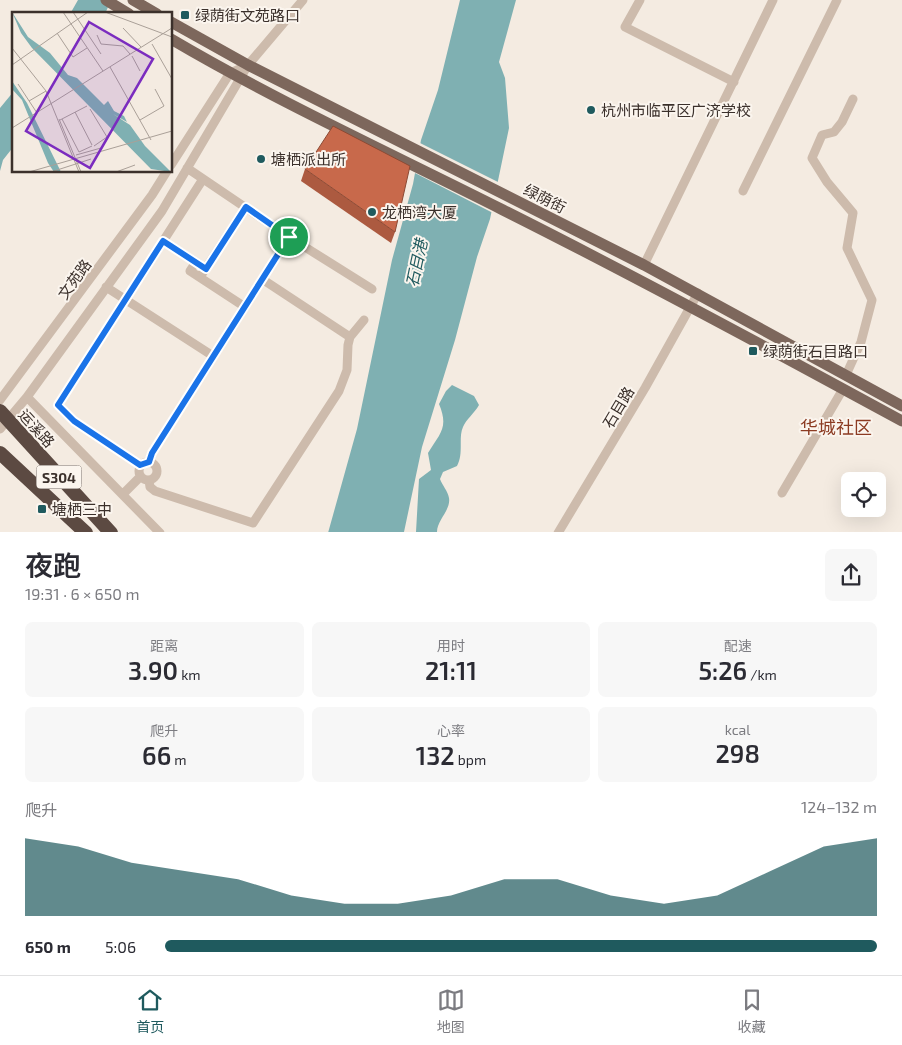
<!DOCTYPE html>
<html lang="zh">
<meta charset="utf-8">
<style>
body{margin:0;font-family:"Exo 2","Noto Sans SC",sans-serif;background:#f7f7f7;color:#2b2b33;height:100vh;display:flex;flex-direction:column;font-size:19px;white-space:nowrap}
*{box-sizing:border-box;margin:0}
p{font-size:16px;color:#7c7c81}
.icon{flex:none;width:28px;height:28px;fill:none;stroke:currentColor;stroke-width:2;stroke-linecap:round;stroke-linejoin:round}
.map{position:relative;height:532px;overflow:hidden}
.panel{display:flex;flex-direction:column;background:#fff;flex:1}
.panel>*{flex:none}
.tools{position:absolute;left:841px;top:472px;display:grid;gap:10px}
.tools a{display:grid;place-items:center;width:45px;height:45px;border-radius:8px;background:#fff;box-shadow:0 5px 20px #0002;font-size:25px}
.pin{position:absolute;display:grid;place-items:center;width:42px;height:42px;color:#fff;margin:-21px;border:2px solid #fff;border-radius:50%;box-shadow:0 1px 5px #0007}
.round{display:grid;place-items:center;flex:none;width:52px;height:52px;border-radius:8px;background:#f7f7f7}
.head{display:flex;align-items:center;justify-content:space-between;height:85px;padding:0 25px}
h1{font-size:28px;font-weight:600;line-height:38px}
.stats{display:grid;grid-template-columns:repeat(3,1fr);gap:8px;height:85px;padding:5px 25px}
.stats div{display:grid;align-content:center;border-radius:8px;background:#f7f7f7;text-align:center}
.stats b{font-size:25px;font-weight:600}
.stats small{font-size:14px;font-weight:400}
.stats p{font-size:14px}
.chart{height:140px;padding:10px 25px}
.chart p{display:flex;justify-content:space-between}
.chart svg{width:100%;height:90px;margin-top:5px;fill:#1f5a5e;opacity:.7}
ul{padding:0 25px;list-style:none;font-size:16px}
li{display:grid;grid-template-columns:80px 60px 1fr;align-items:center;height:38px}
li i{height:12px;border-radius:6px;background:#1f5a5e}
.tabs{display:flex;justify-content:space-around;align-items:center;height:70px;border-top:1px solid #e1e1e2;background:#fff;font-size:14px;color:#7c7c81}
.tabs a{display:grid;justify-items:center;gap:2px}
.tabs .on{color:#1f5a5e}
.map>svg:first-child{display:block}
</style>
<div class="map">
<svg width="902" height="533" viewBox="0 0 902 533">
<rect width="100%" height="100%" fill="#f4ebe1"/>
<path fill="#7fb0b2" d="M78 0H111L105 14H70Z
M460 0H516L499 62 505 78 509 128 490 219 477 257 455 340 422 447 404 532 328 533 357 429 392 260 413 184 421 140 438 90Z
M14 91V146L3 160 0 171V108Z
M452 385 474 396 479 405C474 414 466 419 463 427 458 438 464 453 457 466L443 472 440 479C442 485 448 491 449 498 451 510 437 520 437 532H416L419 479 431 470 428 453C440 433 449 428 439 404L446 391Z"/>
<path fill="#f4ebe1" d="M418 142 500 183 493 213 413 172Z"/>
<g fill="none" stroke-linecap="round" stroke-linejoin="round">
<path stroke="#cdbbac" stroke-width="9" d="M640 0 625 27 734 82
M171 165 230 73 248 65 303 0
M187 168 289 237 372 289
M743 191 837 0
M163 241 199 264
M196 262 190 271 245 307
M644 265 773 0
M200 277 246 207
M262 279 350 337
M106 287 213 356
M846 375 861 342 872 300 847 248 853 213 827 182 812 158 822 135 834 132 842 122 853 99
M27 397 160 533
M0 400 152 195 167 171
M0 429 27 397 162 211 248 65
M139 471a9 9 0 1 1 18 0a9 9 0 1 1-18 0Z
M149 462 152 453 289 237
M140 465 74 421 58 405 203 179
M149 480 150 487 155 491 253 523 339 391 347 370 348 345 350 337 364 320
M782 493 843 389
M123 494 140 477
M558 533 645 388 698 293"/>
<path stroke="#7d675c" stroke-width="11" d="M106 0 129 14
M133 0 157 14
M171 22 248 65 644 265 902 406
M171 39C278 102 392 154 503 210 637 277 770 349 902 421"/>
<path stroke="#5c4a42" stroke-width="14" d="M0 411 111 533
M0 453 86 533"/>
</g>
<path fill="#ac5a40" d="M305 169 395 232 391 243 301 181Z"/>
<path fill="#c8694b" stroke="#8c4a34" d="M333 126 410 166 395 232 305 169Z"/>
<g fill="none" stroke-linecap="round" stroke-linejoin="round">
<g stroke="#fff" stroke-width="10">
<path id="route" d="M246 207 289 237 152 453 149 462 140 465 74 421 58 405 163 241 206 269Z"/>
</g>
<use href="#route" stroke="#1a73e8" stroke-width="6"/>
</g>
<g fill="#1f5a5e" stroke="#fbf5ee" stroke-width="2">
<rect x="180" y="10" width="10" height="10" rx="2.5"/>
<circle cx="591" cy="110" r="5"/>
<circle cx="261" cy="159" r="5"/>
<circle cx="372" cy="212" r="5"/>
<rect x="748" y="346" width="10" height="10" rx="2.5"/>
<rect x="37" y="504" width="10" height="10" rx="2.5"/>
</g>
<g text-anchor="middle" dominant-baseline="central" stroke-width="4" stroke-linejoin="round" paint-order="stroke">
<rect fill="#fbf5ee" stroke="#756b66" stroke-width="1" x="36.5" y="465.5" width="45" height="23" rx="4"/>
<g font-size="14" font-weight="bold" fill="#3b302b">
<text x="59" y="477">S304</text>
</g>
<g font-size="15" fill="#3b302b" stroke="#fbf5ee" text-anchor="start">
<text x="195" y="15">绿荫街文苑路口</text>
<text x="601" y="110">杭州市临平区广济学校</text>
<text x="271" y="159">塘栖派出所</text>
<text x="382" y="212">龙栖湾大厦</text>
<text x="763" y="351">绿荫街石目路口</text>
<text x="52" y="509">塘栖三中</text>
</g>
<g font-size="15" fill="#3b302b" stroke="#fbf5ee">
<text transform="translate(545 198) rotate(27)">绿荫街</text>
<text transform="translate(74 279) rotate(-54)">文苑路</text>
<text transform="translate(618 407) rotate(-59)">石目路</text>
<text transform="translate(37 428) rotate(48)">运溪路</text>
</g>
<g font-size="16" font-style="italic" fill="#1f5a5e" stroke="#fbf5ee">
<text transform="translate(416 263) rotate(-78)">石目港</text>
</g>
<g font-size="18" fill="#8c3b22" stroke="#fbf5ee">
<text x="836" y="427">华城社区</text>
</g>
</g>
<g transform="translate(12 12)">
<rect width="160" height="160" fill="#f4ebe1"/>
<path d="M0 0 16 25 38 41 56 63 65 66 92 93 96 89 102 99 112 104 115 110 101 102 118 113 133 134 159 160 139 157 20 36 9 21ZM0 69 15 91 49 160H42L36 151 10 88 0 77Z" fill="#7fb0b2"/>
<path fill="none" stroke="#aaa098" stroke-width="1" d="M51 0 91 59M61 0 89 42M93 0 160 25M111 16 129 35M45 21 61 45 75 36M85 23 89 32 111 34 118 42M140 32 160 67M0 36 34 79 67 160M120 44 128 59M0 53 76 0M98 55 139 128M6 72 25 101M17 89 34 79M78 97 95 125 82 134M63 100 80 133M47 107 69 160M50 107 67 140 80 134M48 108 75 94M128 108 152 94 143 77M0 116 160 16M64 143 89 136M17 160 160 119M39 160 79 147M104 160 123 153"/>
<path fill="#7b2cbf" fill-opacity="0.15" stroke="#7b2cbf" stroke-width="2.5" d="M77 10 141 47 78 156 14 119Z"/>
<rect width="160" height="160" fill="none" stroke="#3b302b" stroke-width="2.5"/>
</g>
</svg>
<div class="tools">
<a><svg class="icon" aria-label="locate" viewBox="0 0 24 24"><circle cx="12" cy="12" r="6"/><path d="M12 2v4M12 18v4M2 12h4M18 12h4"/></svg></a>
</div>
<div class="pin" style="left:289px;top:237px;background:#1e9e55"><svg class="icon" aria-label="arrive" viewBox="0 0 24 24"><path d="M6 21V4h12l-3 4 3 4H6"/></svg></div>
</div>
<section class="panel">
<div class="head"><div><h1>夜跑</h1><p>19:31 · 6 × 650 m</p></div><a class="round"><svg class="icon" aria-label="share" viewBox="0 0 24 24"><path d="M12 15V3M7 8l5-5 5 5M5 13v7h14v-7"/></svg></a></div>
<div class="stats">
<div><p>距离</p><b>3.90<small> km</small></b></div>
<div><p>用时</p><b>21:11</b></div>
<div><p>配速</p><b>5:26<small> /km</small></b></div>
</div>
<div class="stats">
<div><p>爬升</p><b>66<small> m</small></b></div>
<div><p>心率</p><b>132<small> bpm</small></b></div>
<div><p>kcal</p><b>298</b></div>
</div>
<div class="chart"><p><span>爬升</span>124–132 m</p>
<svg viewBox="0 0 160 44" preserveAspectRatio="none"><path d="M0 44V6L10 10L20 18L30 22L40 26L50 34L60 38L70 38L80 34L90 26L100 26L110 34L120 38L130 34L140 22L150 10L160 6V44z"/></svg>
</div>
<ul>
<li><b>650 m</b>5:06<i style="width:100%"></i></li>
</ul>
</section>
<nav class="tabs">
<a class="on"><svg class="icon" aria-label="home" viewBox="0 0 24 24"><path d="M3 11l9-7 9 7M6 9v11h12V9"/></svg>首页</a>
<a><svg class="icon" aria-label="map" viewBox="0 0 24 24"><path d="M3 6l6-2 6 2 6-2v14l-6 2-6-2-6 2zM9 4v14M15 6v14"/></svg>地图</a>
<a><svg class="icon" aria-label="saved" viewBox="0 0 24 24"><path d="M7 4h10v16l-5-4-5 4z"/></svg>收藏</a>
</nav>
